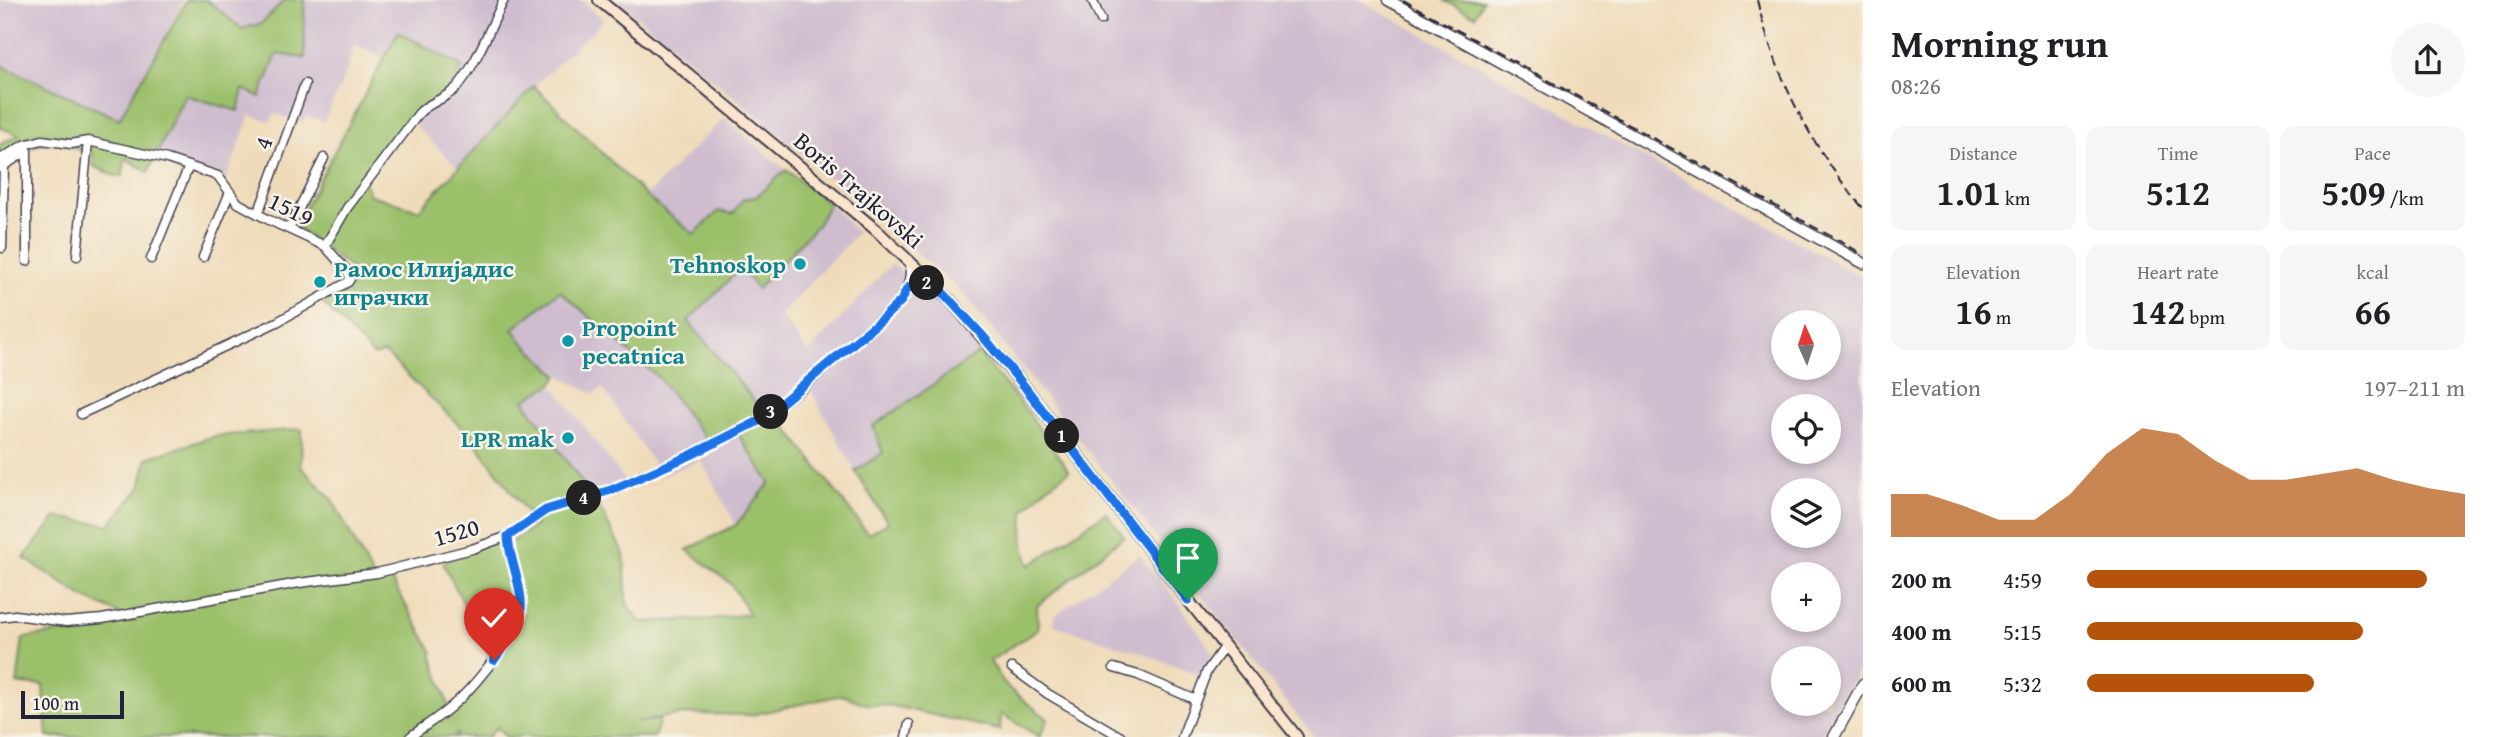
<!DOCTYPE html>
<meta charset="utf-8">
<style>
body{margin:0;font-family:"Gentium Book Plus",serif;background:#f6f6f6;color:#202124;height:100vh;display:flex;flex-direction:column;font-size:26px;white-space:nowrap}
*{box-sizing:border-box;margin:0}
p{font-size:23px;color:#757577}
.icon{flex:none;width:38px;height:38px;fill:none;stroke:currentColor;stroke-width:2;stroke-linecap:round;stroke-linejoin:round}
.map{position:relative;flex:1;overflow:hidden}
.details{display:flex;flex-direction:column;background:#fff;width:630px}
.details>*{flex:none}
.needle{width:46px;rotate:357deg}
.fabs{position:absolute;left:1771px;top:310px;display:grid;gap:14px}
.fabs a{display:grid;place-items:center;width:70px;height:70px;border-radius:50%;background:#fff;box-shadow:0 4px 10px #0003;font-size:35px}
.scale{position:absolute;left:21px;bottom:18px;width:103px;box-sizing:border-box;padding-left:7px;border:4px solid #22223b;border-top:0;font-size:19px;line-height:24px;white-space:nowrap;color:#22223b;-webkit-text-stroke:5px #f7f3e8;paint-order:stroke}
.pin{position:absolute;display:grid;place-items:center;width:60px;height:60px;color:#fff;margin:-72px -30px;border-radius:50% 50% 50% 0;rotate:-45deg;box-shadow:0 0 7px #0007}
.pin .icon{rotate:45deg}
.km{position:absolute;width:35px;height:35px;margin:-18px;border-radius:50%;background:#222;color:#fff;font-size:19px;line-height:35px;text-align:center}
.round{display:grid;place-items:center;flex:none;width:74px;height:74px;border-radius:37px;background:#f6f6f6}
.summary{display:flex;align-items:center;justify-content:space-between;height:119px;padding:0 28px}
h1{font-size:38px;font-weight:700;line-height:52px}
.stats{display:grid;grid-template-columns:repeat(3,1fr);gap:10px;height:119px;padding:7px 28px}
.stats div{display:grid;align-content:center;border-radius:14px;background:#f6f6f6;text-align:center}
.stats b{font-size:35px;font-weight:700}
.stats small{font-size:19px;font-weight:400}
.stats p{font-size:19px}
.chart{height:196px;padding:14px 28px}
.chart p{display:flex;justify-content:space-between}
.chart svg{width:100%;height:126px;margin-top:7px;fill:#b45309;opacity:.7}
ul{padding:0 28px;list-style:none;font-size:23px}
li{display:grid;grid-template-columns:112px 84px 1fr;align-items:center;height:52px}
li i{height:18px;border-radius:9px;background:#b45309}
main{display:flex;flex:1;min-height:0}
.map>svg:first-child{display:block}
</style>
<main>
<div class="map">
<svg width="1863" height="737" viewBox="0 0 1863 737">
<rect width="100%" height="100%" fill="#f7f3e8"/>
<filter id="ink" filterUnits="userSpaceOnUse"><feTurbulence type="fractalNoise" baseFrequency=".0143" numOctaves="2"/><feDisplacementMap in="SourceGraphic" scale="14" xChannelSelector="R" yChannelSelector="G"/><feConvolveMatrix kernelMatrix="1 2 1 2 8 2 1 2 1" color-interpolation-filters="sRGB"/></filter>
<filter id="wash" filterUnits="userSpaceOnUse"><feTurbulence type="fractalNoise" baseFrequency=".00686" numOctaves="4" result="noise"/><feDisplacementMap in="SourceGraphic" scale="28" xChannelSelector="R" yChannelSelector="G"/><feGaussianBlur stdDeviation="1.57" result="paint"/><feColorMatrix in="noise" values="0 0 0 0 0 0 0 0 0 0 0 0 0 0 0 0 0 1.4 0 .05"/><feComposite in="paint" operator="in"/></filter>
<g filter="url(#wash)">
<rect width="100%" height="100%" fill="#efdbb9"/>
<path fill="#cfbdcf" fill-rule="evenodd" d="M0 0H184L119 120 0 65Z
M207 0H285L262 23 242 29Z
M304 0H581L604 20 534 86 458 168 410 120 399 33 385 58 354 44 345 76 324 121 306 116 303 122 275 114 269 121 250 115 226 180 155 157 186 95 243 89 260 96 277 53 306 59Z
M617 0H1360L1863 278V662L1820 737H1314L964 294 772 128ZM1783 322H1829V368H1783ZM1783 406H1829V452H1783ZM1783 490H1829V536H1783ZM1783 574H1829V620H1783ZM1783 658H1829V704H1783Z
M724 118 786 170 756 197 743 199 733 214 719 211 694 234 646 196Z
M829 203 857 233 780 315 808 353 892 264 941 306 979 353 873 426 883 453 855 471 809 387 777 415 765 414 688 321 741 268 757 288 818 224Z
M560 290 660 380 710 445 735 430 771 483 736 525 701 460 662 476 603 388 594 394 558 375 522 340 514 329Z
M552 384 627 483 596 502 523 400Z
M1139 555 1180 605 1212 652 1203 676 1134 650 1054 625V616Z"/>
<path fill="#9bc06b" stroke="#5e7153" stroke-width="2" fill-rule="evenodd" d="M187 0H207L242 29 262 23 285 0H304L305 58 277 54 260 97 243 89 238 111 185 95 148 172 125 158 123 176H115L93 166V154C81 152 72 146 61 143 37 138 18 157 0 169V144L19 135 0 127V65L119 119Z
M1443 0H1483L1475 16Z
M398 32 463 67 450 89 410 120 362 178 370 195 419 210 534 86 646 196 694 234 719 211 733 214 743 199 756 197 786 170 829 203 818 224 757 289 741 268 688 321 765 414 777 415 868 534 888 523 855 471 883 453 873 426 979 353 1027 411 1069 471 1046 488 1024 510 1023 542 1029 566 1106 512 1124 536 1037 606 1038 629 990 661 1007 687 1048 719 1040 737 1001 714 1000 730 893 706 866 704 842 695 751 715 685 714 636 722 660 720 654 737H506L497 727 488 737H455L458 733 453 737H47L43 685 17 684 23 638 134 621 83 597 24 558 56 517 109 525 140 488 147 458 215 436 302 429 301 467 332 499 377 584 390 578 433 652 431 653 451 713 490 672 488 652 443 563 452 552 503 537 513 541 536 525 471 437 385 353 374 356 320 300 357 279 348 266 295 226ZM560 291 660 379 710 445 736 431 770 483 736 525 687 550 731 584 749 614 710 619 640 622 627 603 624 554 599 507 524 400 552 384 558 375 522 341 513 329Z"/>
</g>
<g filter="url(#ink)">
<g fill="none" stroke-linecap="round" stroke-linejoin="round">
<g stroke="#413e4e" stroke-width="11">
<path id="minor" d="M1092 0 1101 20
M27 152V261
M0 159 24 145 42 140 71 144 88 141 167 159 218 176 238 203 269 220 325 246 347 208 419 113C429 102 446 99 456 88 474 70 491 25 504 0
M0 168 27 151
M258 214 305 84
M289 229 324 158
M2 248 4 166
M77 256 88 141
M203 257 230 192
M151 259 189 166
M907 289 916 282 933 284
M81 414 277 322 348 282 350 279 348 272 325 246
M0 617 15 615 66 622 102 619 299 583 377 573 472 549 508 536 546 510 611 490 743 430 761 420 801 389 901 301 909 282 911 262
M1012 668 1048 694 1121 737
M1114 668 1138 675 1196 700
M410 737C424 726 440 717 453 705 472 689 519 633 521 609 523 584 509 561 508 536
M906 737 909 724
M1182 737 1207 671 1224 647"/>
</g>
<g stroke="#413e4e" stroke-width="13">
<path id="tertiary" d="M1388 0 1863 263
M1834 737 1863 684"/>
</g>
<g stroke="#413e4e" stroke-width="14">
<path id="secondary" d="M599 0 875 229 950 300 1021 382 1188 600 1297 737"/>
</g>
<use href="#minor" stroke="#fff" stroke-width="8"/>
<use href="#tertiary" stroke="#fff" stroke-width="10"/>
<use href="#secondary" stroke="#fce5cf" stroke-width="10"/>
<path stroke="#22223b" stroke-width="2" stroke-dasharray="10 5" stroke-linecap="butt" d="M1403 0 1863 254
M1757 0C1775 76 1812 149 1863 208"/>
</g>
</g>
<g fill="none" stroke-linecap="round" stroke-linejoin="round" filter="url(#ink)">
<g stroke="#fff" stroke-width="14">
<path id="route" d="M494 660C501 649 510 639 516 628 531 598 509 566 508 536L546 510 611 490 691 455 761 420 881 320 901 301 907 289 916 282 936 285 981 334 1021 382 1188 600"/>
</g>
<use href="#route" stroke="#1a73e8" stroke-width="9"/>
</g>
<g fill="#0f9aa8" stroke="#f7f3e8" stroke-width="2.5">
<circle cx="800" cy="264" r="7"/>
<circle cx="320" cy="282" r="7"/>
<circle cx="568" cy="341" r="7"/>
<circle cx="568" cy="438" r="7"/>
</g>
<g text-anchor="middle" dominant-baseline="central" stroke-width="5" stroke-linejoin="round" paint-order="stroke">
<g font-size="24" fill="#22223b" stroke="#f7f3e8">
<text transform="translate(263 143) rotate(-70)">4</text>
<text transform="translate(859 190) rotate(41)">Boris Trajkovski</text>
<text transform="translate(291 209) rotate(26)">1519</text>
<text transform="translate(456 532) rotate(-16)">1520</text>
</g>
<g font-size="24" font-weight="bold" fill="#0d838f" stroke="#f7f3e8" text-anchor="end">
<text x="786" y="264">Tehnoskop</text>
<text x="334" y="268" text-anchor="start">Рамос Илијадис<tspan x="334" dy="28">играчки</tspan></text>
<text x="582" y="327" text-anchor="start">Propoint<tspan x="582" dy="28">pecatnica</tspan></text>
<text x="554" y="438">LPR mak</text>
</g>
</g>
</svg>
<div class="fabs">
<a><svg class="needle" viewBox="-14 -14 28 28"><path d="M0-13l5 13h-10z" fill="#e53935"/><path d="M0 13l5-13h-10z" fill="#757577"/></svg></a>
<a><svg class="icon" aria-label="locate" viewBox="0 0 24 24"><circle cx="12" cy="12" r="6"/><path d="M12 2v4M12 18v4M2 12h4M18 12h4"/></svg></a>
<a><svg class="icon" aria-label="layers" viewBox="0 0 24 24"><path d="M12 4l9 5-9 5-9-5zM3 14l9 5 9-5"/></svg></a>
<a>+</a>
<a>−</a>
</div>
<div class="scale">100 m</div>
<div class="pin" style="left:1188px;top:600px;background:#1e9e55"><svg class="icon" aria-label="arrive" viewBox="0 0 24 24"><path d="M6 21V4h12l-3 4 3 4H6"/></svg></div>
<div class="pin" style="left:494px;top:660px;background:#d93025"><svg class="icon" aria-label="check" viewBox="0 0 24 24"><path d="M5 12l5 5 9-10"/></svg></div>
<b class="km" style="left:1062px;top:436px">1</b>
<b class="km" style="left:927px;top:283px">2</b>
<b class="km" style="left:771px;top:412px">3</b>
<b class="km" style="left:584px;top:498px">4</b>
</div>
<section class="details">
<div class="summary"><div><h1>Morning run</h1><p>08:26</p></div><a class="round"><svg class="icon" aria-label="share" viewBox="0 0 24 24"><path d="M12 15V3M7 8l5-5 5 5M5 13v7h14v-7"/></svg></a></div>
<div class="stats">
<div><p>Distance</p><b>1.01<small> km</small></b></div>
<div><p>Time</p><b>5:12</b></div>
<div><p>Pace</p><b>5:09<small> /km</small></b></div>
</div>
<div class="stats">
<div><p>Elevation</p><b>16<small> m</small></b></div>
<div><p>Heart rate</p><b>142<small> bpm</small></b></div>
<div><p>kcal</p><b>66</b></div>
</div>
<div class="chart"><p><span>Elevation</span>197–211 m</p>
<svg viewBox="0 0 160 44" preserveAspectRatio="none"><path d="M0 44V29L10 29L20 33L30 38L40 38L50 29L60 15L70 6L80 8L90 17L100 24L110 24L120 22L130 20L140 24L150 27L160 29V44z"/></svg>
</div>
<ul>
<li><b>200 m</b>4:59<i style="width:90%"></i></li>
<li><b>400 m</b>5:15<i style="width:73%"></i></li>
<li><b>600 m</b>5:32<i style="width:60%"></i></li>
</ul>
</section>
</main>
